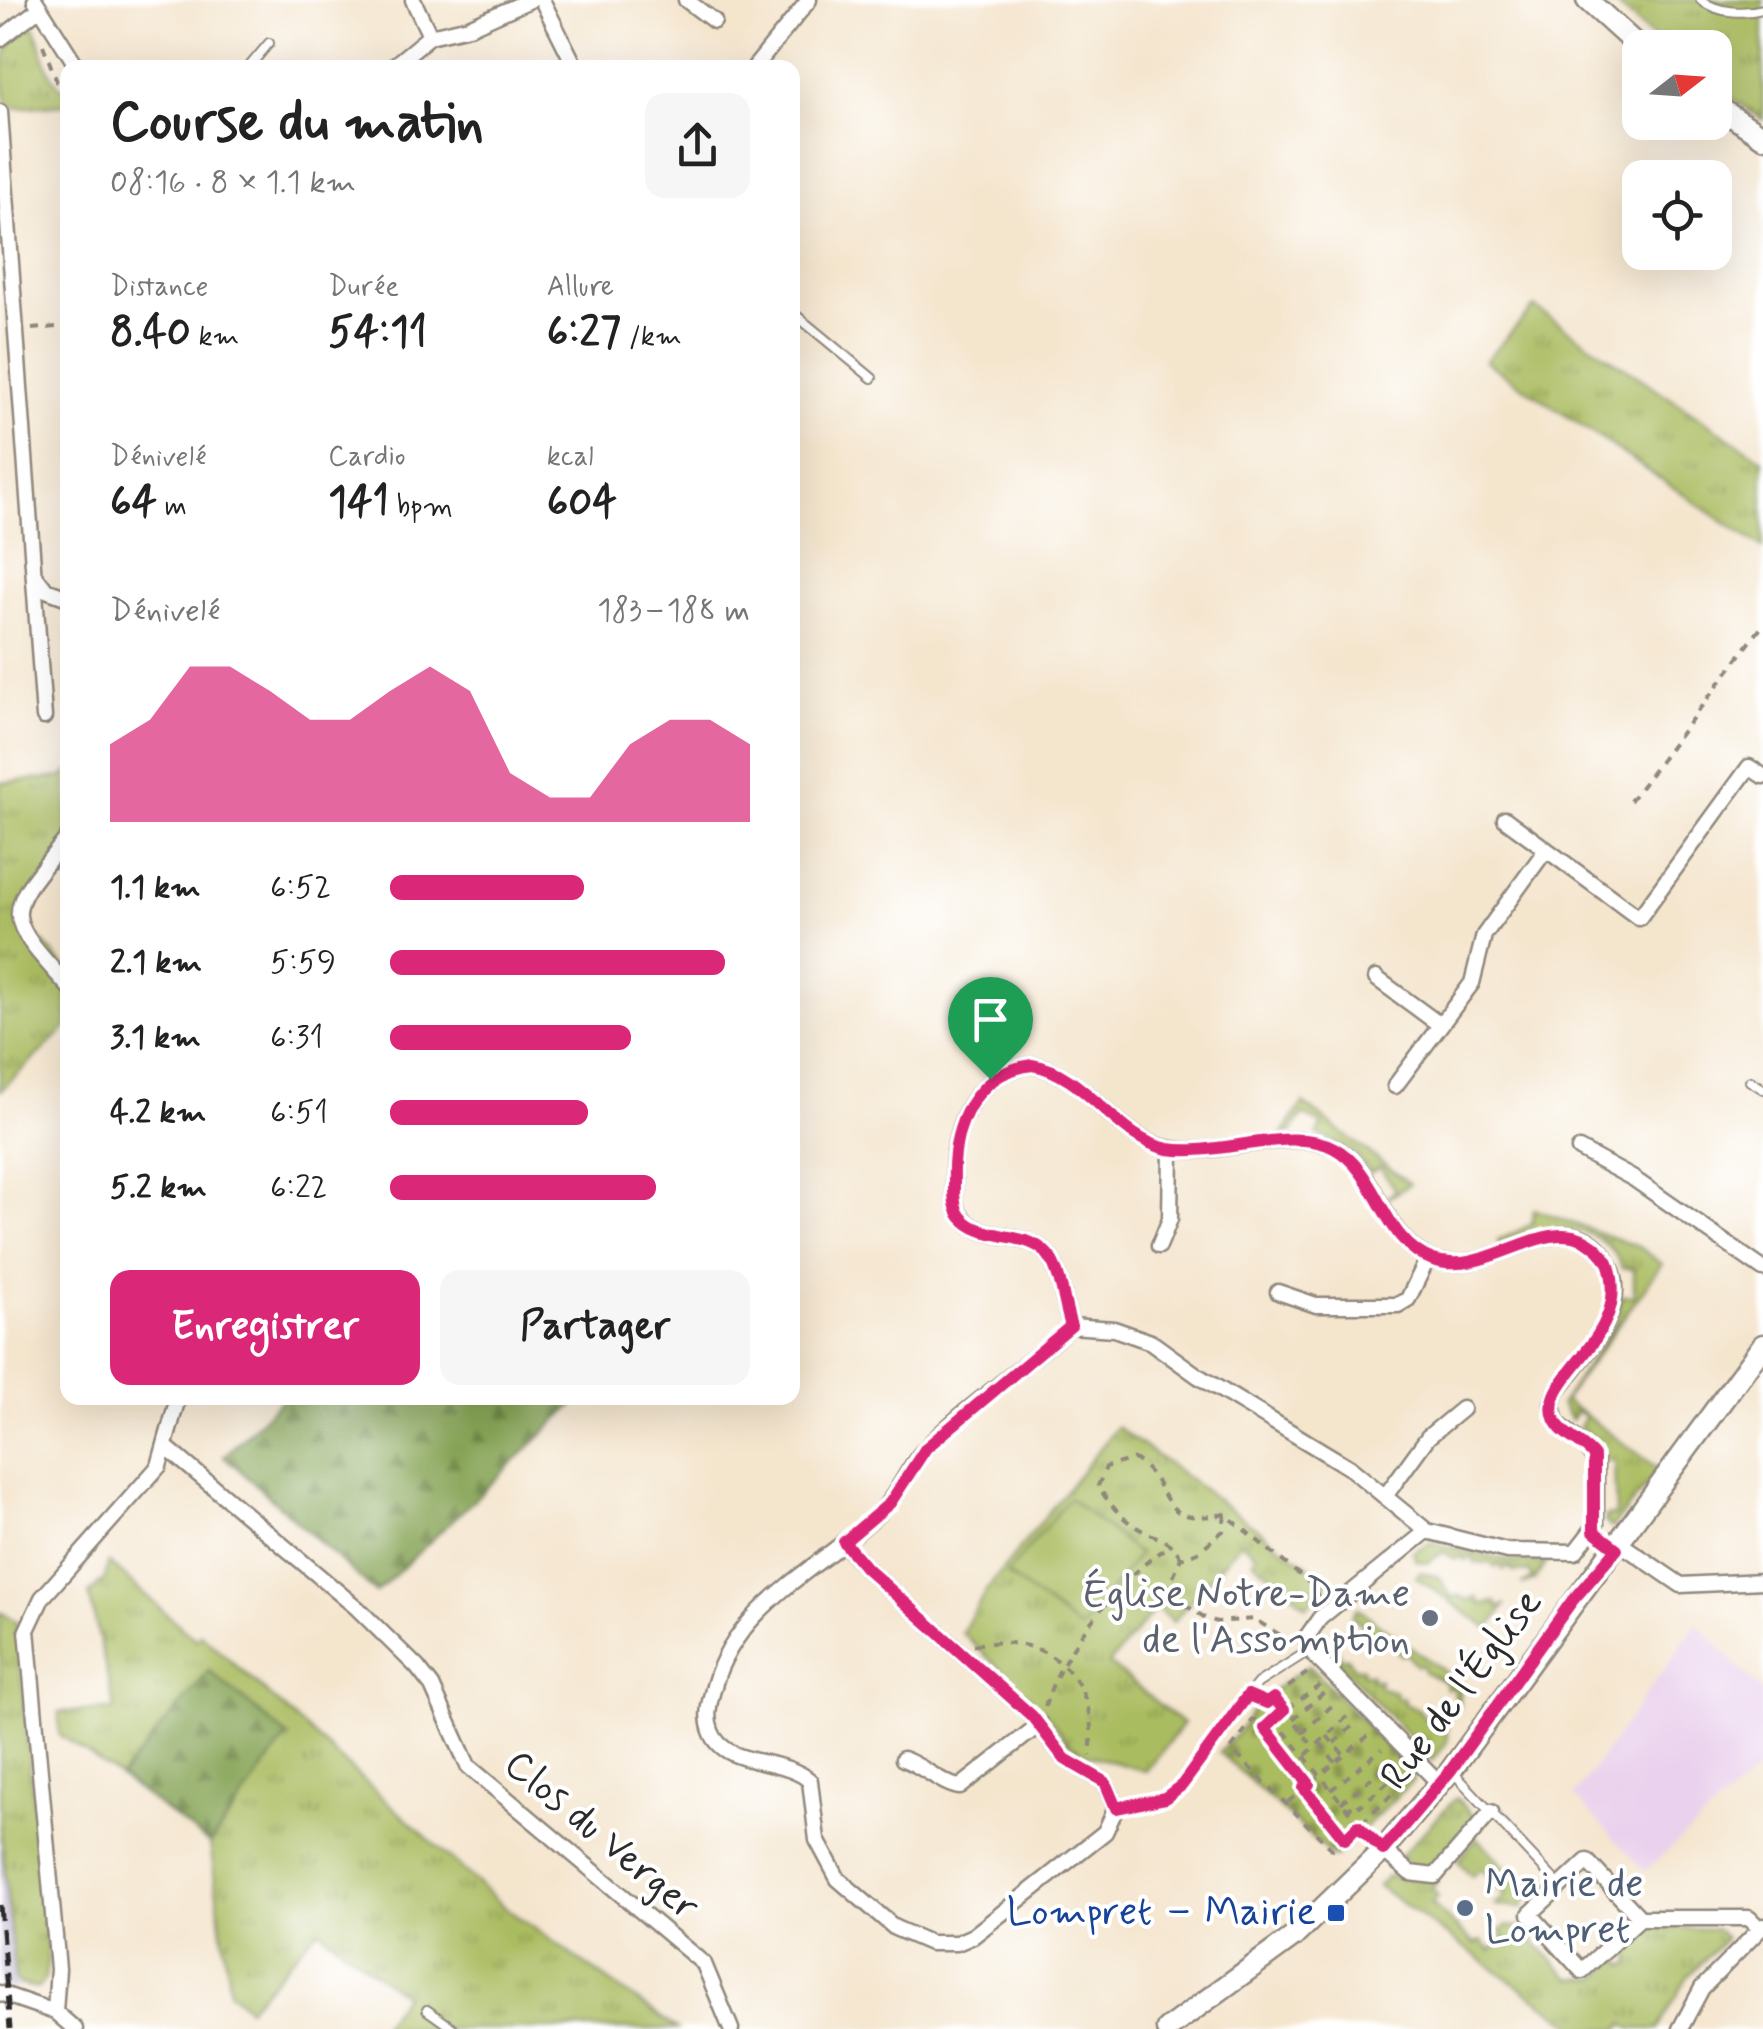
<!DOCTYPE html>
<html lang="fr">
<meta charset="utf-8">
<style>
body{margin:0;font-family:Mynerve,sans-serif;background:#f6f6f6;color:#222;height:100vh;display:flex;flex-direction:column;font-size:38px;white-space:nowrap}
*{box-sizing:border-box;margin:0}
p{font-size:32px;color:#767676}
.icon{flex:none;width:55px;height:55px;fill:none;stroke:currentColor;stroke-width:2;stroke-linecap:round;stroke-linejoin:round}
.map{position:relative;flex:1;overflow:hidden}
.details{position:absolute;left:60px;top:60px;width:740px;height:1345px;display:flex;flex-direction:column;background:#fff;border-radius:20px;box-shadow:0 10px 40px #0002}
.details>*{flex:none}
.needle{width:65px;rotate:73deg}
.buttons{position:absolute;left:1622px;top:30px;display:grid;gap:20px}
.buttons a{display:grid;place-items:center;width:110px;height:110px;border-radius:20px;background:#fff;box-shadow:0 10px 40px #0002;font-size:50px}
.pin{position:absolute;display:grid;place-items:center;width:85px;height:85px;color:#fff;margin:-102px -42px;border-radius:50% 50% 50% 0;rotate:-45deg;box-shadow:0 0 10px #0007}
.pin .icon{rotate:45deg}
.round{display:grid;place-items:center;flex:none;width:105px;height:105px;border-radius:20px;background:#f6f6f6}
.headline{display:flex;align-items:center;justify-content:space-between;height:170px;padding:0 50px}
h1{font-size:55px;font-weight:700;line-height:75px}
.metrics{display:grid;grid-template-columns:repeat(3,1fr);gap:15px;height:170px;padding:10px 50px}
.metrics div{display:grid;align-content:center}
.metrics b{font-size:42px;font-weight:700}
.metrics small{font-size:28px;font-weight:400}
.metrics p{font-size:28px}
.chart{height:280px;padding:20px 50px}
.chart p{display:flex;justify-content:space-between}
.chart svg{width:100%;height:180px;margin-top:10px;fill:#db2777;opacity:.7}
.button{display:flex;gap:20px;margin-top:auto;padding:20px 50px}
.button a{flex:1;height:115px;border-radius:20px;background:#db2777;color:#fff;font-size:40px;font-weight:700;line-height:115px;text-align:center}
.button a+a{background:#f6f6f6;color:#222}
ul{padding:0 50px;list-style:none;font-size:32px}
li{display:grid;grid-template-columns:160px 120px 1fr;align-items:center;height:75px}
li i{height:25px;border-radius:12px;background:#db2777}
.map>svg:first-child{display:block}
</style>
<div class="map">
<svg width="1763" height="2029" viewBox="0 0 1763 2029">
<defs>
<pattern id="grass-tufts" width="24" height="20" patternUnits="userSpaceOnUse" patternTransform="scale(2.5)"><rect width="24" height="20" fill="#aabc60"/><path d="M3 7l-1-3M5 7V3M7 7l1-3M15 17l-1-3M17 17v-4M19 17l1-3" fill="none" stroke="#8b994f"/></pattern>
<pattern id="forest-firs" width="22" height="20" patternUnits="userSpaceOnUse" patternTransform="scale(2.5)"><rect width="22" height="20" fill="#87a456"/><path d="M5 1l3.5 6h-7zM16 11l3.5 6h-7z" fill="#6f8647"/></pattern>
<pattern id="cemetery-stones" width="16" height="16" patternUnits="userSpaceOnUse" patternTransform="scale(2.5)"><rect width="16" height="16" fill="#aabc60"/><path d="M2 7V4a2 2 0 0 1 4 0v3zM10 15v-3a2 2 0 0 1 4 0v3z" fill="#8b994f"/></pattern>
</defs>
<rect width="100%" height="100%" fill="#fff"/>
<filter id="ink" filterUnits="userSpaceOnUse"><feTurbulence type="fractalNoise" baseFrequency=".01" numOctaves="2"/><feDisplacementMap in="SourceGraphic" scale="20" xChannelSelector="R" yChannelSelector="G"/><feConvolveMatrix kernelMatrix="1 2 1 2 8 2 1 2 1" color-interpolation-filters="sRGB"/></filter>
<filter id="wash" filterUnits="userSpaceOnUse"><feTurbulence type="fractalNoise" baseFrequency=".0048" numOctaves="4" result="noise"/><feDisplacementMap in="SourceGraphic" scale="40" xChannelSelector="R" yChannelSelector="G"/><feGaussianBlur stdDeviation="2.25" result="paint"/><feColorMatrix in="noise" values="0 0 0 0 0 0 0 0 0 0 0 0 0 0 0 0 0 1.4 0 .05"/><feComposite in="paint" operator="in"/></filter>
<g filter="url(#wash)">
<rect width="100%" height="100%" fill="#f4e5cd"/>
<path fill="#ead1ed" d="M1697 1623 1763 1692V1766L1645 1871 1574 1796Z"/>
<path fill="#cabfd7" d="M0 1823 15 1978 16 1989 0 1985Z"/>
<path fill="url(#grass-tufts)" stroke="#6a7446" stroke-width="2.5" d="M1611 0H1763V120L1715 86V48L1664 47Z
M34 26C45 50 43 76 67 92V104L15 108 7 104C0 74 0 35 34 26Z
M1534 307 1763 460V548L1485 361Z
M67 772V862L34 903 30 920 36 935 67 969V1027L0 1091V783L63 777Z
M1303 1103 1410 1184 1386 1199 1395 1190 1380 1167 1370 1173 1354 1152 1317 1134 1323 1125 1303 1115 1291 1132 1283 1133Z
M1534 1209 1639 1247 1662 1264 1564 1400 1659 1469 1612 1528 1605 1522 1606 1516 1616 1515 1614 1460H1604L1597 1442 1579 1426 1585 1417 1577 1411 1571 1420 1561 1404 1617 1321 1622 1296H1634V1269L1622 1268C1604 1217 1536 1224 1500 1248L1498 1241 1532 1224Z
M1117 1427 1329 1581 1307 1606 1253 1560 1257 1555 1241 1542 1173 1622 1156 1608 1109 1664 1183 1724 1146 1771 1085 1754 1068 1743 1044 1711 962 1633 987 1589Z
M1430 1542 1512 1561 1546 1563 1535 1580 1521 1585 1533 1578 1529 1571 1513 1572 1510 1567 1503 1570 1500 1564 1495 1568 1491 1563H1475L1472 1557 1465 1561 1462 1556 1456 1559 1443 1552 1428 1563 1417 1561 1413 1552Z
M108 1562 196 1640 201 1634 504 1907 677 2029H379L404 1995 318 1929 248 2008 230 1992 210 1844 287 1736 209 1672 120 1777 59 1734V1712L115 1710 89 1594 105 1579Z
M1420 1572 1439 1577 1452 1598 1458 1595 1470 1601 1477 1597 1480 1604 1496 1602 1499 1608 1506 1604 1489 1629 1416 1577Z
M1357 1608 1462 1684 1458 1707 1453 1687 1446 1689 1445 1682 1424 1672 1422 1665 1416 1666 1407 1654 1401 1655 1384 1637 1378 1639 1352 1616Z
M0 1612 16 1621 48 1960 45 1979 38 1988 19 1984 15 1978 0 1823Z
M1324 1639 1333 1652H1339L1340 1658H1347L1355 1668H1362L1363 1674H1371V1680H1379V1687L1395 1692 1396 1698H1403L1404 1704 1418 1709 1427 1720 1447 1718V1742L1432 1761 1320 1643Z
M1456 1798 1475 1817 1429 1870 1413 1869 1400 1856Z
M1477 1837 1524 1887 1536 1877 1542 1885 1524 1902V1908L1495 1906 1506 1895 1481 1869 1472 1876 1458 1861Z
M1387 1876 1437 1881 1432 1889 1438 1896 1431 1904 1476 1945 1481 1941 1491 1951 1505 1937 1501 1931 1506 1926 1521 1927 1570 1978 1597 1979 1618 1959 1626 1966 1633 1960 1626 1952 1645 1934V1927L1716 1929 1726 1938 1688 1976 1658 2029H1632L1624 2024 1620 2029H1579L1378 1886Z"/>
<path fill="url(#forest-firs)" stroke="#596840" stroke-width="2.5" d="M283 1398H581L376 1593 224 1456Z
M209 1671 287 1736 210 1844 120 1777Z"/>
<path fill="url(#cemetery-stones)" stroke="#6a7446" stroke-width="2.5" d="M1309 1665 1410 1771 1413 1780 1334 1858 1219 1752 1239 1732 1258 1701Z"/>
<path fill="#aabc60" stroke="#6a7446" stroke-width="2.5" d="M1069 1498 1139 1554 1080 1630 1007 1574Z"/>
</g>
<g filter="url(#ink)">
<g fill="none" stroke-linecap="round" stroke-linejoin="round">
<g stroke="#90887c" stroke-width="12">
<path id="lane" d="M1701 0C1717 13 1744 14 1763 9
M248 68 269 43
M792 312 872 378
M1750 1081 1763 1089
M1228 1720 1258 1683 1310 1650
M1451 1770 1560 1886
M1116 1808 1165 1799
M427 2010 454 2029"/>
</g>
<g stroke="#90887c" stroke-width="19">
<path id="street" d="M35 0 78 68
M413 0 430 36
M542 0 576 68
M686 0 714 21
M0 39 40 8
M391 68 430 36 469 27 530 0
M754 68 809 0
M0 112 44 717
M36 577 46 590 68 598
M1505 819 1639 918 1749 767 1763 776
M68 837C5 914 0 911 68 986
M1376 978 1440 1025
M1032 1065C1086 1073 1115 1138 1167 1148 1219 1159 1294 1123 1339 1150 1380 1176 1383 1239 1431 1259 1489 1283 1565 1194 1606 1258 1637 1307 1582 1356 1557 1391L1552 1404 1556 1422 1586 1447 1596 1462V1525L1575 1552 1507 1551 1427 1531 1350 1468 1198 1376 1151 1342 1114 1329 1071 1326C1064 1305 1062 1278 1051 1259 1032 1228 983 1244 962 1217 953 1207 954 1193 954 1180 951 1126 974 1073 1032 1065Z
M1395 1086 1472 983 1484 935 1545 851
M1579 1149 1634 1179 1763 1269
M1159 1246 1170 1219 1171 1149
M1278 1292 1316 1305H1398L1408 1299 1428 1258
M167 1448 357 1608 417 1667 432 1686 468 1766 704 1964 731 2029
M1386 1495 1428 1437 1462 1409
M1427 1531 1320 1618 1306 1638 1315 1656 1440 1784
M843 1542 866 1568 1032 1716 1065 1759 1105 1782 1116 1808 1105 1832 973 1936 957 1943H930L895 1928 838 1879 817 1840 810 1781C783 1756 725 1769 711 1731 705 1715 710 1701 714 1686 736 1604 824 1566 880 1512 899 1494 907 1468 924 1450 968 1404 1024 1369 1071 1326
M1621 1544 1681 1585 1763 1581
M903 1759C922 1765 944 1786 960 1787L1040 1724
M1383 1850 1410 1873 1435 1876 1491 1812
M1640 1918 1587 1861 1530 1914 1582 1971 1640 1918H1749L1760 1929
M0 1993 55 2012 75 2029
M55 2012 58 1969 27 1630 42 1598 159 1466 178 1398
M1680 2029 1702 1988 1763 1926"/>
</g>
<g stroke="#90887c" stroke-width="25">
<path id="secondary" d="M1587 0 1640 48
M1715 105 1763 137
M1167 2029 1293 1937 1383 1850 1451 1770 1763 1345"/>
</g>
<path stroke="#90887c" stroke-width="4" stroke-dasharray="8 8" stroke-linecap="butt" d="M43 45 57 82 68 89
M32 329 68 326
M1630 801 1763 625
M1225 1514 1223 1531 1198 1552 1181 1558 1166 1593 1204 1617 1217 1622 1254 1619 1290 1641
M1181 1558C1170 1538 1154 1538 1136 1527 1120 1517 1108 1502 1098 1486L1106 1467 1134 1459C1177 1487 1153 1528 1225 1514L1313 1586 1320 1600
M974 1645C1050 1631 1100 1679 1090 1756
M1274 1698 1284 1710 1266 1724 1253 1720 1231 1749 1333 1850 1408 1779 1406 1775
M1262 1701 1267 1703 1307 1673
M1045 1707C1059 1652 1123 1575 1171 1544
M1288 1709 1320 1685
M1287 1710 1313 1747
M1274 1719 1369 1836
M1293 1719 1327 1690
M1266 1724 1309 1784
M1302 1733 1337 1701
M1327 1736 1344 1755
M1320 1743 1335 1762
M1334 1743 1357 1722
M1306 1755 1350 1714
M1304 1788 1344 1838
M1331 1790 1382 1749
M1174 1792 1223 1728
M1288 1802 1369 1735
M1341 1803 1393 1760
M1346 1811 1357 1802 1360 1806 1402 1770"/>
<use href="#lane" stroke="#fff" stroke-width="8"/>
<use href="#street" stroke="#fff" stroke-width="14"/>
<use href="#secondary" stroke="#fff" stroke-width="20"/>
<path stroke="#2b2b2b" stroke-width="5" stroke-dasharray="15 8" stroke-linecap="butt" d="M0 1905 10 2029"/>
</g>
</g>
<g fill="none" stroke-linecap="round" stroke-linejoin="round" filter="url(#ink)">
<g stroke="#fff" stroke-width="20">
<path id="route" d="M1032 1065C1086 1073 1116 1139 1168 1149 1217 1157 1292 1125 1334 1148 1379 1172 1382 1242 1433 1260 1494 1281 1562 1193 1608 1262 1635 1338 1538 1376 1554 1418 1561 1436 1583 1441 1594 1456V1531L1617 1549 1572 1601 1451 1770 1383 1850 1358 1826 1345 1839 1304 1788 1309 1784 1265 1728 1284 1710 1274 1698 1267 1703 1248 1695 1182 1785 1165 1798 1116 1808 1105 1782 1065 1759 1032 1716 866 1568 844 1542 890 1503 926 1448 1071 1326C1064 1305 1062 1278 1051 1259 1032 1228 983 1244 961 1217 953 1207 954 1192 954 1180 952 1126 974 1073 1032 1065Z"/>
</g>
<use href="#route" stroke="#db2777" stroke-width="12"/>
</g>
<circle fill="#6b7280" stroke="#fff" stroke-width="4" cx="1430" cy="1618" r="10"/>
<circle fill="#5c6f8a" stroke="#fff" stroke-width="4" cx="1465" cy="1908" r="10"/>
<rect fill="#1a4fb4" stroke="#fff" stroke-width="4" x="1326" y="1903" width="20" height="20" rx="5"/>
<g text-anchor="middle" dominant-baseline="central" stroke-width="8" stroke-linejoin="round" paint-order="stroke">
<g font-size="40" fill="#5b616d" stroke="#fff" text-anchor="end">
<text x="1410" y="1595">Église Notre-Dame<tspan x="1410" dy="46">de l'Assomption</tspan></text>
</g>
<g font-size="40" fill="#2b2b2b" stroke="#fff">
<text transform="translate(1462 1690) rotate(-53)">Rue de l'Église</text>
<text transform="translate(601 1836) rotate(40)">Clos du Verger</text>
</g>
<g font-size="40" fill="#4e5e75" stroke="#fff" text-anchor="start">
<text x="1485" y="1885">Mairie de<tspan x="1485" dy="46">Lompret</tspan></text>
</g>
<g font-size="40" fill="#164399" stroke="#fff" text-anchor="end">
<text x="1316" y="1913">Lompret – Mairie</text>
</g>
</g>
</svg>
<div class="buttons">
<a><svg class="needle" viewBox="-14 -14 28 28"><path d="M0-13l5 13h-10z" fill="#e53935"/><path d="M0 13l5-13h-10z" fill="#767676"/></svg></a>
<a><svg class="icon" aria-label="locate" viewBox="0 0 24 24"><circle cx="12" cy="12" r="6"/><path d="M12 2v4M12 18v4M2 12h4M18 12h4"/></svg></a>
</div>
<div class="pin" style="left:990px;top:1079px;background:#1e9e55"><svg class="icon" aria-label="arrive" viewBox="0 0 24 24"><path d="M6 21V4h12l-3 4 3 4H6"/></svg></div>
<section class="details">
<div class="headline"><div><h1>Course du matin</h1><p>08:16 · 8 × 1.1 km</p></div><a class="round"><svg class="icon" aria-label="share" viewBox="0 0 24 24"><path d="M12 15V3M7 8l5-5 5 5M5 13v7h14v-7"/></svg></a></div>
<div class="metrics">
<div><p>Distance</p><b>8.40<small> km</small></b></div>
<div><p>Durée</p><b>54:11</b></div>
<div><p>Allure</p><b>6:27<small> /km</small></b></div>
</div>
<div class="metrics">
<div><p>Dénivelé</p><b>64<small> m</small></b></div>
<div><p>Cardio</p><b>141<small> bpm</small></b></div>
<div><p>kcal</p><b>604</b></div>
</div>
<div class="chart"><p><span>Dénivelé</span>183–188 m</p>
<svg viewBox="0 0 160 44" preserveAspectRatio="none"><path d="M0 44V25L10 19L20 6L30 6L40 12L50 19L60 19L70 12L80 6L90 12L100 32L110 38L120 38L130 25L140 19L150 19L160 25V44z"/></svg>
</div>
<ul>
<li><b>1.1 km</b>6:52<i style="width:54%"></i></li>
<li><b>2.1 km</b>5:59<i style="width:93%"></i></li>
<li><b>3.1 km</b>6:31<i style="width:67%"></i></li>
<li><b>4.2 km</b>6:51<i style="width:55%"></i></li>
<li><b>5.2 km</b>6:22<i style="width:74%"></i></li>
</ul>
<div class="button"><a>Enregistrer</a><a>Partager</a></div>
</section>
</div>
